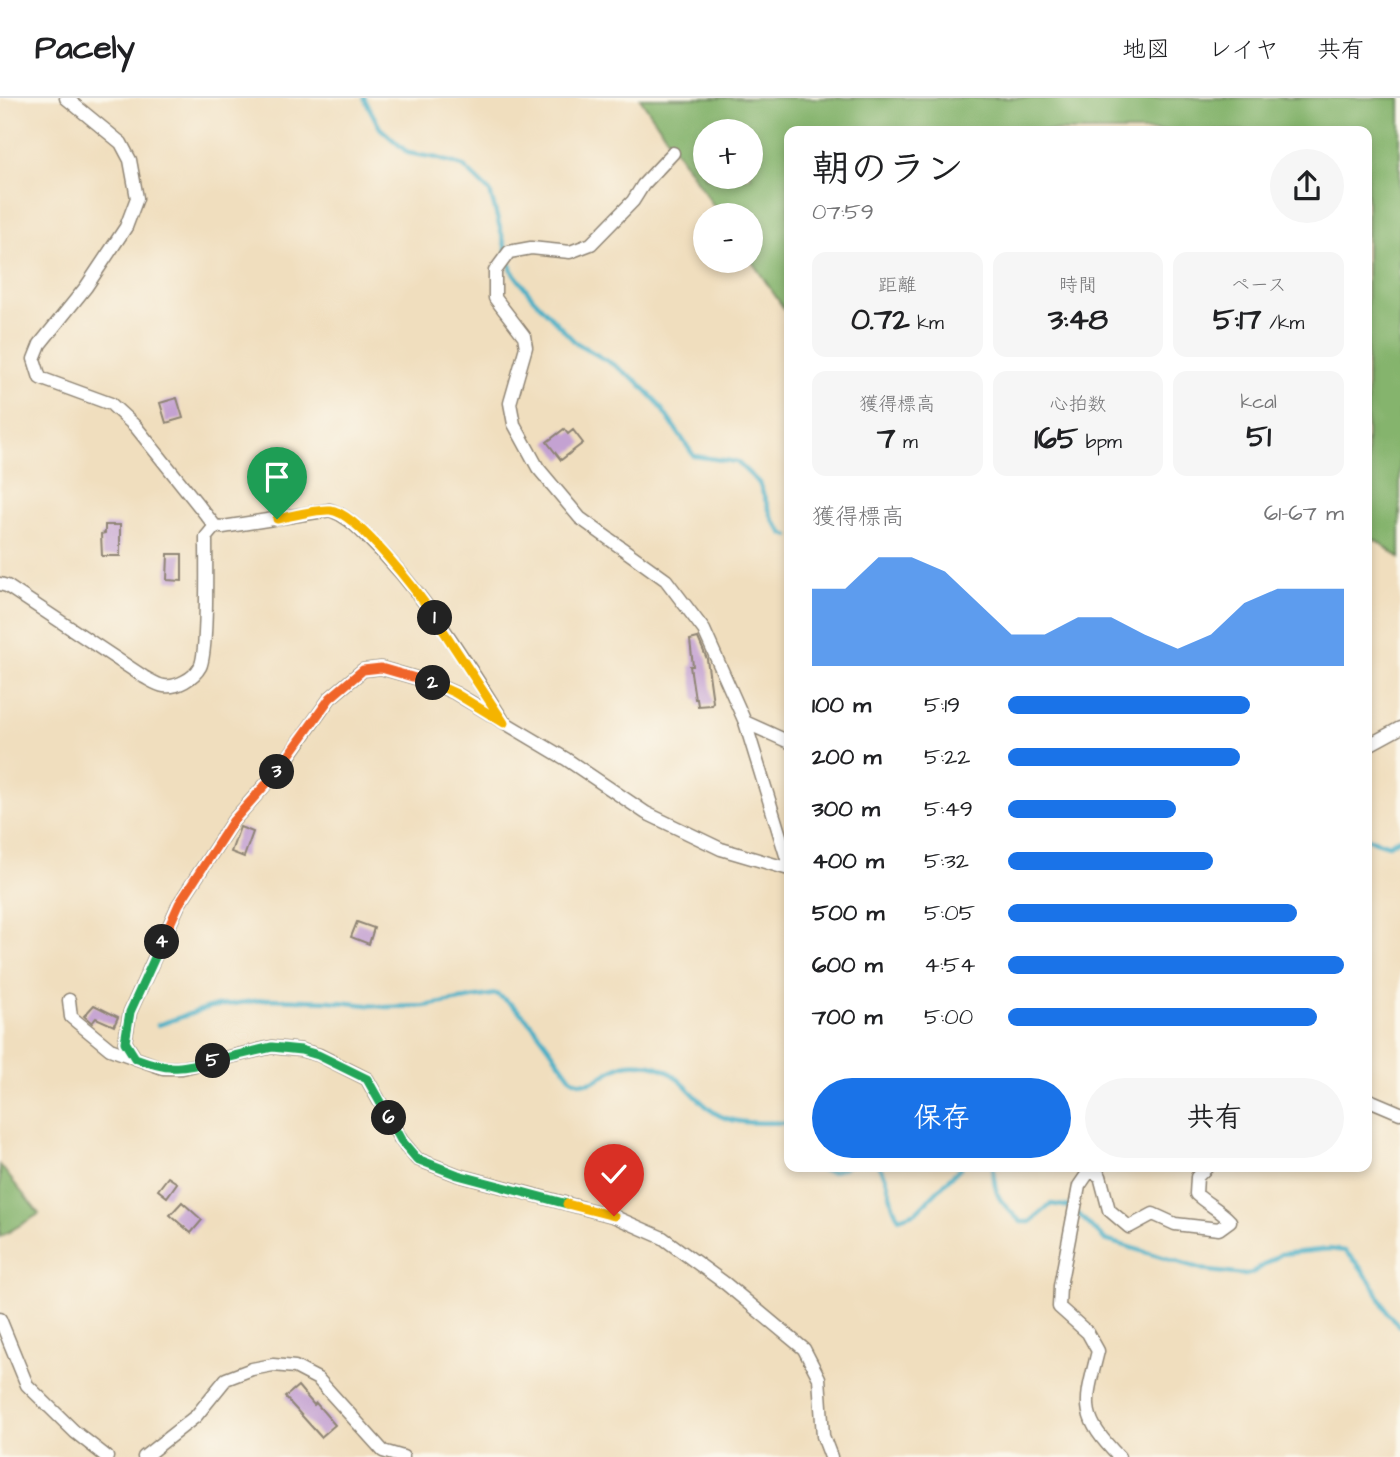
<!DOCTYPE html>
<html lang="ja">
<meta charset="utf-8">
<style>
body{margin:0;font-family:"Architects Daughter","Klee One",sans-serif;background:#f6f6f6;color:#202124;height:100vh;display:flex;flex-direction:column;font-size:26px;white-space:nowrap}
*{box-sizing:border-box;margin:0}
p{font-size:23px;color:#757577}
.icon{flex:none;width:38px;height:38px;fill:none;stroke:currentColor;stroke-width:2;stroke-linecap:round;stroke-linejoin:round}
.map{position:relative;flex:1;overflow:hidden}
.details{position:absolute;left:784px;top:28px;width:588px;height:1046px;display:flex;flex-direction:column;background:#fff;border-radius:14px;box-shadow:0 4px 10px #0003}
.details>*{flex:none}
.tools{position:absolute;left:693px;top:21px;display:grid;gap:14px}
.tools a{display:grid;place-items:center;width:70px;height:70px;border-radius:50%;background:#fff;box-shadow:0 4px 10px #0003;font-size:35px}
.pin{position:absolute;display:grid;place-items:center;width:60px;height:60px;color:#fff;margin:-72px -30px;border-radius:50% 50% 50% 0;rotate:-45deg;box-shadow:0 0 7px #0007}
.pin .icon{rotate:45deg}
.km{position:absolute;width:35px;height:35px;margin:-18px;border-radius:50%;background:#222;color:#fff;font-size:19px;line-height:35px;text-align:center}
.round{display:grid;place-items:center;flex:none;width:74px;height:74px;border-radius:37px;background:#f6f6f6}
.overview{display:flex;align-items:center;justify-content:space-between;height:119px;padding:0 28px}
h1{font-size:38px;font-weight:800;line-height:52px}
.metrics{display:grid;grid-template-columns:repeat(3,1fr);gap:10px;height:119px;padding:7px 28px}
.metrics div{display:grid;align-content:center;border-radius:14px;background:#f6f6f6;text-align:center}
.metrics b{font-size:30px;font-weight:800}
.metrics small{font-size:19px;font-weight:400}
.metrics p{font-size:19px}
.chart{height:196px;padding:14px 28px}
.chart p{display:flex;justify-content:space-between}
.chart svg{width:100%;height:126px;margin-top:7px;fill:#1a73e8;opacity:.7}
.action{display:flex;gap:14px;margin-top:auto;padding:14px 28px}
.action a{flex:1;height:80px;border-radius:42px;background:#1a73e8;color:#fff;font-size:28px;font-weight:800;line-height:80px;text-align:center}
.action a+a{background:#f6f6f6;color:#202124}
ul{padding:0 28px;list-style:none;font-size:23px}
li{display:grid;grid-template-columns:112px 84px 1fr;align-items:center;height:52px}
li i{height:18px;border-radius:9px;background:#1a73e8}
header{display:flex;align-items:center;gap:42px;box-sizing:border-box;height:98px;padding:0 35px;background:#fff;border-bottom:2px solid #e0e0e0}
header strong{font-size:33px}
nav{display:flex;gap:38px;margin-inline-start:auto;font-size:24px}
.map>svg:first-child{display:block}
</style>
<header>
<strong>Pacely</strong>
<nav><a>地図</a><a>レイヤ</a><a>共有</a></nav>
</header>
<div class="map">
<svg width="1400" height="1359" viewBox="0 0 1400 1359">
<rect width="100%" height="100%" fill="#fbf7ec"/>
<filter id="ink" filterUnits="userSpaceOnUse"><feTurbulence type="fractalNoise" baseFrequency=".0143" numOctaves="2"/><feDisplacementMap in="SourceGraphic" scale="14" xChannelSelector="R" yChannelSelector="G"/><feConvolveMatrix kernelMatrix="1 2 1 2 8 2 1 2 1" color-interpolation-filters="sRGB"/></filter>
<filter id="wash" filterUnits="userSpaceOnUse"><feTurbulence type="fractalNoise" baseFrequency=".00686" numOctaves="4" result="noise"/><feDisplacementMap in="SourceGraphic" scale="28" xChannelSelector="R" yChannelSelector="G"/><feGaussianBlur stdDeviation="1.57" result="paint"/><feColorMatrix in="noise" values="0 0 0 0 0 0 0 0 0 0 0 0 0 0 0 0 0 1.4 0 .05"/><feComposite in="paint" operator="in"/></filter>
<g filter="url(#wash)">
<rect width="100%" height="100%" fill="#f0debe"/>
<path fill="#85b46d" stroke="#58704c" stroke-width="2" fill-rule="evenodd" d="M640 0H1400V460L1376 442 1367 440V33H789V218L751 162V117H720ZM705 33H751V79H705Z
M0 1067 39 1116 0 1139Z"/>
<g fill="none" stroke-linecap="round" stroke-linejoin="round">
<path stroke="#46aec5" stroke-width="4.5" d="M364 0 380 30 408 55 437 60 463 68 490 94 512 173 533 200 575 244 614 267 637 283 657 304 694 358 737 364 759 385 773 422 784 436 789 438
M1367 740 1389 747 1400 740
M158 927 210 909 269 901 330 903 386 909 424 908 496 896C528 913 550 952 571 980 592 994 605 972 624 967 631 965 644 966 651 967 680 973 692 1000 715 1015 735 1028 766 1024 789 1025
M821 1069 822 1072 832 1074 846 1069
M879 1069C892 1082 887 1104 899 1120L916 1114 961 1069
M993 1069C995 1101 999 1102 1021 1124H1030L1051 1106 1071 1109 1105 1142 1209 1173 1245 1177 1252 1175 1281 1156 1329 1151 1345 1153 1357 1165 1373 1187 1388 1216 1400 1228"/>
</g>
<g id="blocks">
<path fill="#c4a2d2" d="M177 300 183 320 166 325 160 305Z
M564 331 568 336 573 332 583 345 561 362 547 344Z
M105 427H120V458H102L101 436 105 435Z
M168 456H182V483L167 482Z
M698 540 707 561 713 604 711 607 698 608 697 601H695L690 568H693L690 542Z
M240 729 253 734 244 759 231 754Z
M357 824 374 830 369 846 351 839Z
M94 907 118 919 114 928 96 920 92 925 84 918Z
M168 1079 177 1085 167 1099 158 1092Z
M182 1104 202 1122 191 1135 170 1117Z
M298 1288 314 1307 316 1305 335 1327 321 1339 285 1299Z"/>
</g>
</g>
<g filter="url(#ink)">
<use href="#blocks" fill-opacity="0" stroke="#8e8474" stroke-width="2"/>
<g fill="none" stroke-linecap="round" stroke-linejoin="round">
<g stroke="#8e8474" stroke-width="15">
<path id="minor" d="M66 0 121 45 130 62 137 100 126 129 86 189 40 246 34 261 40 280 111 306 136 329 215 428
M673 55 643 87 633 103 591 146 570 154 531 150 509 154 495 173V200L524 238 526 249 510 305 514 326 538 370 580 420 666 482 704 532 745 624 789 767
M215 428 223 429 330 412C347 418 356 428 368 440 423 493 462 558 502 621
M0 486 7 488 144 579C150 582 157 587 164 588 177 590 194 580 200 569 208 554 206 461 206 439L215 428
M745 624 789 644
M1367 648 1400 630
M789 771 721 751 646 715 566 661 455 595 430 584 381 570 363 572 330 600 282 668 233 723 179 806 130 914 125 944 135 960 163 970H182L272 949 301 952 319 957 367 981 401 1042 417 1061 458 1077 613 1118 663 1140 726 1186 804 1251 819 1280 823 1338 831 1359
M69 902 71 919 110 951 135 960
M1367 1001 1400 1015
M0 1221 27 1287 75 1334 107 1359
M144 1359 196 1318 226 1281 252 1271 273 1267 295 1269 318 1281 383 1353 403 1359
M1119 1359C1078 1317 1085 1306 1098 1253L1088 1235 1059 1209 1060 1188 1079 1088 1090 1072 1100 1078 1109 1112 1129 1129 1153 1116 1175 1126 1219 1131 1230 1123C1220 1112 1207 1106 1196 1096L1197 1079 1207 1069"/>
</g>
<use href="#minor" stroke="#fff" stroke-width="12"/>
</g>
</g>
<g fill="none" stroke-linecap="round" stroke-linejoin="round" filter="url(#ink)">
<g stroke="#fff" stroke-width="14">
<path id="split-1" d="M277 421C292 418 316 411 330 412 357 414 419 496 435 520"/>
</g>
<g stroke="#fff" stroke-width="14">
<path id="split-2" d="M433 585 455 595 504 625 435 520"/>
</g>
<g stroke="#fff" stroke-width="14">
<path id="split-3" d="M277 674 330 600 363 572 381 570 433 585"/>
</g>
<g stroke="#fff" stroke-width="14">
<path id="split-4" d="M162 844 179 806 233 723 277 674"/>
</g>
<g stroke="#fff" stroke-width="14">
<path id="split-5" d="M162 844 130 914 125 944 135 960C170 973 177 971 213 963"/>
</g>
<g stroke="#fff" stroke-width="14">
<path id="split-6" d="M213 963 272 949 301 952 318 957 367 981 389 1020"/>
</g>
<g stroke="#fff" stroke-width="14">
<path id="split-7" d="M389 1020 401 1042 417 1061 458 1077 567 1106"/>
</g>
<g stroke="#fff" stroke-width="14">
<path id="split-8" d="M567 1106 614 1118"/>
</g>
<use href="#split-1" stroke="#f5b400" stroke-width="9"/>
<use href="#split-2" stroke="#f5b400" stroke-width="9"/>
<use href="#split-3" stroke="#f0652b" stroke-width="9"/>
<use href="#split-4" stroke="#f0652b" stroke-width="9"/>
<use href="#split-5" stroke="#22a559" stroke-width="9"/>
<use href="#split-6" stroke="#22a559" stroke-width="9"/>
<use href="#split-7" stroke="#22a559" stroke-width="9"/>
<use href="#split-8" stroke="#f5b400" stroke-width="9"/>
</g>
</svg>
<div class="tools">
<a>+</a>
<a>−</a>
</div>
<div class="pin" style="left:277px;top:421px;background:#1e9e55"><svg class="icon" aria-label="arrive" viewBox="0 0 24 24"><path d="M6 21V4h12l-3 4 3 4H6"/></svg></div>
<div class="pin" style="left:614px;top:1118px;background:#d93025"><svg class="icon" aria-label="check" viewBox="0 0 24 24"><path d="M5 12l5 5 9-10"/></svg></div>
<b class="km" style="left:435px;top:520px">1</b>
<b class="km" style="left:433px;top:585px">2</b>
<b class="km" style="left:277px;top:674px">3</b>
<b class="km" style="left:162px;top:844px">4</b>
<b class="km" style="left:213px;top:963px">5</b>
<b class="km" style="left:389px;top:1020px">6</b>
<section class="details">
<div class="overview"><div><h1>朝のラン</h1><p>07:59</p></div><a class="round"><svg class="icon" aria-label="share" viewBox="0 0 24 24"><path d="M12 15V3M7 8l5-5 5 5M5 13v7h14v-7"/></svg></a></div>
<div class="metrics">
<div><p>距離</p><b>0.72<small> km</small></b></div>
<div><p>時間</p><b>3:48</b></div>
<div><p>ペース</p><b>5:17<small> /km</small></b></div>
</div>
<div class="metrics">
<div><p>獲得標高</p><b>7<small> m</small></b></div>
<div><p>心拍数</p><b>165<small> bpm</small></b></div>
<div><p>kcal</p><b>51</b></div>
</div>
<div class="chart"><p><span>獲得標高</span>61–67 m</p>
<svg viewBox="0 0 160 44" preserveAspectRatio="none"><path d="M0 44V17L10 17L20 6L30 6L40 11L50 22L60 33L70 33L80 27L90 27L100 33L110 38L120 33L130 22L140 17L150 17L160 17V44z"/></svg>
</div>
<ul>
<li><b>100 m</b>5:19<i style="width:72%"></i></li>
<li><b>200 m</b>5:22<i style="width:69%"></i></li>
<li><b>300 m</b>5:49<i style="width:50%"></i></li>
<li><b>400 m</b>5:32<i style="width:61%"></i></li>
<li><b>500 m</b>5:05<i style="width:86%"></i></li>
<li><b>600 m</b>4:54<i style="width:100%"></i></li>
<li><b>700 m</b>5:00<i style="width:92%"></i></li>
</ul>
<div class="action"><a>保存</a><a>共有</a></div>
</section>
</div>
